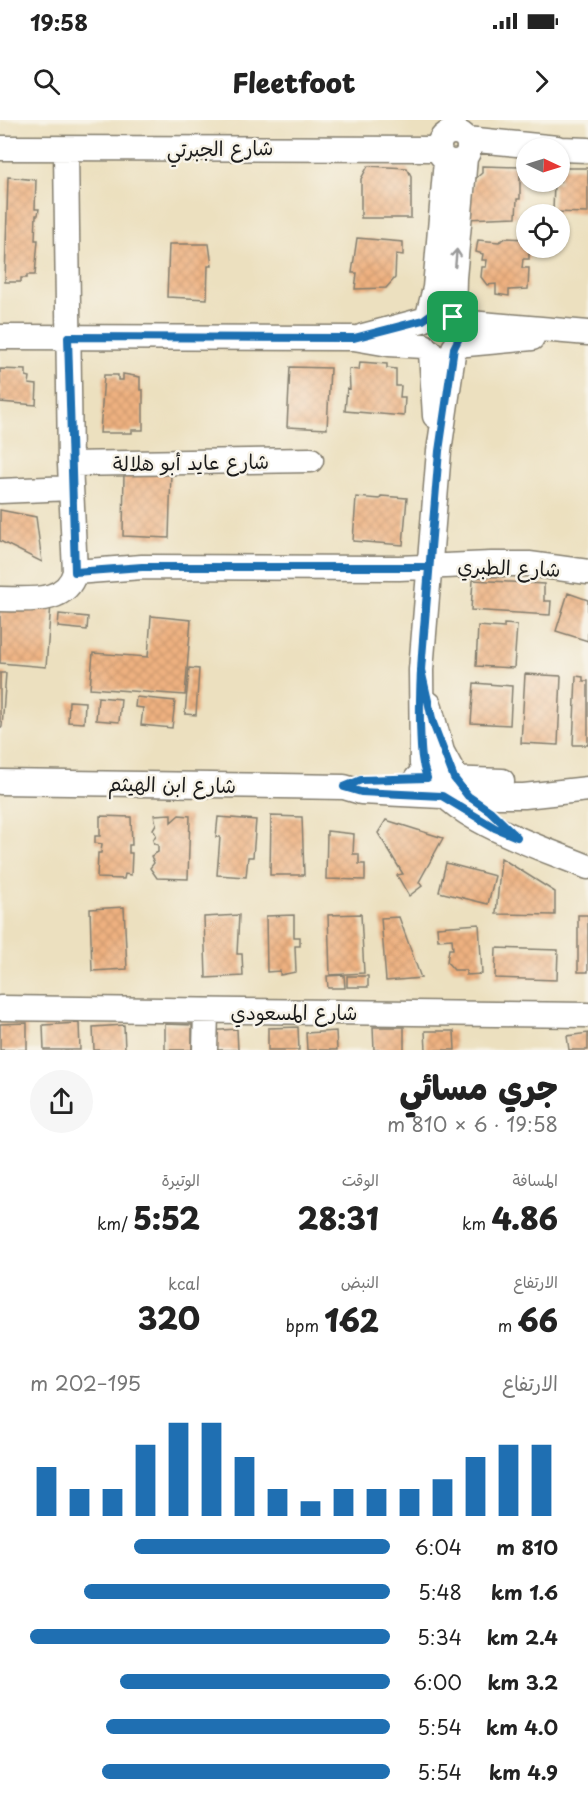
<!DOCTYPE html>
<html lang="ar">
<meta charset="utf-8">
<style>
body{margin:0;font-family:"Playpen Sans","Playpen Sans Arabic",sans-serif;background:#f6f6f6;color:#222;direction:rtl;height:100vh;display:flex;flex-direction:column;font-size:22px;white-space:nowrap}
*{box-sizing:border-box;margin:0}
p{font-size:20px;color:#767676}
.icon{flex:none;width:33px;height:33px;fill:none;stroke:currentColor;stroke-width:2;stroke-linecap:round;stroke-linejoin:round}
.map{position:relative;height:930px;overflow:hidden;direction:ltr}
.drawer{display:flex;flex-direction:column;background:#fff;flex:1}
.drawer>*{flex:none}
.needle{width:39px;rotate:94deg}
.controls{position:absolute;left:516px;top:18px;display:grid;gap:12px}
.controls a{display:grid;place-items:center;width:54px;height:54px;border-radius:50%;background:#fff;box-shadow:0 2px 4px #0004;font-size:30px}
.pin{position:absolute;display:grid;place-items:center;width:51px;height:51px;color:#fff;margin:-26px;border-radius:12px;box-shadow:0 3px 9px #0006}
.round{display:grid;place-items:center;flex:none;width:63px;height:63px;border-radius:32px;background:#f6f6f6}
.summary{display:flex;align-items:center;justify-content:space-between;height:102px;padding:0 30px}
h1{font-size:33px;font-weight:800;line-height:45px}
.figures{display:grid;grid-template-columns:repeat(3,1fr);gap:9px;height:102px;padding:6px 30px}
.figures div{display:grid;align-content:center}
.figures b{font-size:30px;font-weight:800}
.figures small{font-size:16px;font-weight:400}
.figures p{font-size:16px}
.chart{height:168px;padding:12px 30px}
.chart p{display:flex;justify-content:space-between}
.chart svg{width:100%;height:108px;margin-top:6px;stroke:#1f6fb2;stroke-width:6}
ul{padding:0 30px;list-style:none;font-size:20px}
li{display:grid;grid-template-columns:96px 72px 1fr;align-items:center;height:45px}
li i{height:15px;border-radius:8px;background:#1f6fb2}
.status{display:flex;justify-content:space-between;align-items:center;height:42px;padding:0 30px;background:#fff;direction:ltr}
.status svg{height:16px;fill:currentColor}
header{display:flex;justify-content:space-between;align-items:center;height:78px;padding:0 30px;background:#fff;font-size:27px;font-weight:800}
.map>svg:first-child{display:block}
</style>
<div class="status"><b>19:58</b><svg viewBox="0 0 49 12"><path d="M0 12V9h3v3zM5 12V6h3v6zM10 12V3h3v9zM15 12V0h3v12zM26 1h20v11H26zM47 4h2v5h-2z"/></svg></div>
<header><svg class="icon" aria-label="forward" viewBox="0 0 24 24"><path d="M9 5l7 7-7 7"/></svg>Fleetfoot<svg class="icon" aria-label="search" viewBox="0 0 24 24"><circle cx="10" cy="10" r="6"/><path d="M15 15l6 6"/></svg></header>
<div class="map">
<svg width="588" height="930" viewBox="0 0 588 930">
<defs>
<pattern id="building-cross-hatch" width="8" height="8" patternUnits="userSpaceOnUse" patternTransform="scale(1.5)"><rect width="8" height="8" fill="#eeb180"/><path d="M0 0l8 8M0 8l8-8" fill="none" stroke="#cc986e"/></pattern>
</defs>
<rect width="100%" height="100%" fill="#f7f3e8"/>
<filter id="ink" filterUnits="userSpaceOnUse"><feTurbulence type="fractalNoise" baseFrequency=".0167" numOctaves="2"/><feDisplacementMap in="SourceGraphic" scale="12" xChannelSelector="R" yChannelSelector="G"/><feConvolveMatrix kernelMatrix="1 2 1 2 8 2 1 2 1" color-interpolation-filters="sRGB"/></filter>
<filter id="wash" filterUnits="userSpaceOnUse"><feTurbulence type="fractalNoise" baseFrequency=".008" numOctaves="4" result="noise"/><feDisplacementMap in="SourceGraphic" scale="24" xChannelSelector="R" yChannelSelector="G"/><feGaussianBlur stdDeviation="1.35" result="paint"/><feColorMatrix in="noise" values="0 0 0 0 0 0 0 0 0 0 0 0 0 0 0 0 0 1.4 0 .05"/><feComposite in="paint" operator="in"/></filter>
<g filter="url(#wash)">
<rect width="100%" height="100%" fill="#ece0bf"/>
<g id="blocks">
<path fill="url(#building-cross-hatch)" d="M368 46 407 48 411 56V98H361V59Z
M482 46 520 47V79H517L516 97 466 99 474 60 482 53Z
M560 48H588V93L553 92 554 62H560Z
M8 57 36 60 35 89H39L38 95H36L35 120H38L35 155H27V158H21V162H5Z
M357 118 403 122V135L396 134 395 158 386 168 355 169 357 153H352Z
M506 118 526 119V128H529V139H523L522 148H529L528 169 509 170V176L496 174V164L487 165 481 157 482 147H486L487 140H482L483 134 476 132 478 120 499 122Z
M169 124H209L212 146H208L207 179 167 177Z
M360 242 387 244V248L396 249V266H401L400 277H405L404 296 345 291 347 268 350 269 349 249 359 250Z
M290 247 330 248 327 309 287 307Z
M0 249 26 250V256L30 257 29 264 37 265 36 285 0 282Z
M123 254 140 257V270H143V310H132V313H100L104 255H118V260H123Z
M124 350 171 351 169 418 123 416Z
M381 376 407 378 403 425 353 421 356 377 380 379Z
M0 390 36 397 42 442 0 421Z
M473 460 544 464V481H551L550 495 471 490Z
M568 473 588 480V521L556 511Z
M0 484H51L46 547 0 543Z
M59 494 88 497 87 510 58 507Z
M151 496 191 500 185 575 90 568 93 533 148 537Z
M504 504 517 505 514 548 476 546 478 506 504 508Z
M189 548 199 549 196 595 185 594Z
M0 553H6L2 607H0Z
M525 554 561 556 558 625 521 623Z
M576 556 583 557V561H588V625H573Z
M474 563 512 566 510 605 471 603Z
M98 577 121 579 119 602 96 600Z
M136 577 175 581 172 608 141 605 143 588 135 587Z
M69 581 85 582 84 603 68 602Z
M171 694V702L179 695 190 696 188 759 157 758 150 748 154 743 151 736 158 732V725L154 724 153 720 156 715 153 709 156 704 154 695Z
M100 696 131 697 132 725H129V733H132L131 755 125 754 124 759 97 758 98 733H101L102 724 95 723V716H100Z
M271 696 302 697 304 755H270Z
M218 697 256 700 253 737H248L246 757 217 755 220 717H216Z
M386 700 443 718 419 762 422 766 409 776 397 755 403 754 378 713Z
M327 711 354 714 353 734H359V744H365V760L326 759Z
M501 738 555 772V795L496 794Z
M446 743 495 756 488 784 439 772Z
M124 787 127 849 92 851 90 789Z
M361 794 364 853 330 855 328 795Z
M239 795 237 834H242L243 856 206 858 204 797Z
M294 795V817H300V826H295L296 852 280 855V851L267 852 266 796Z
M578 795H588V852H578Z
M399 797 421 858 386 861 381 798Z
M479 804 482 854 466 855V850H454L447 842 449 829H453L452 819 438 820 437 807Z
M496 828 558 830 557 860 495 858Z
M344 855 345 868H328L327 856Z
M347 856H368V867H347Z
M27 903V930H0V904Z
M79 903 80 930H44L43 905Z
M165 904 192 905V930H165Z
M124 905 125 930H94L93 907Z
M298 907 299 930H268V908Z
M373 907H404V930H374Z
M237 909 238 930H207L206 911Z
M336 911 337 930H307L306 913Z
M425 911H454L455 930H426Z
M588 913V930H569L567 916Z"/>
</g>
</g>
<g filter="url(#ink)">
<use href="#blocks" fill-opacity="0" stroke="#847e6e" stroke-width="1.5"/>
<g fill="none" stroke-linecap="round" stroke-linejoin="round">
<g stroke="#847e6e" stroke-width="27">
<path id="minor" d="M439 27a15 15 0 1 1 30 0a15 15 0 1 1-30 0Z
M467 19 557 28
M0 28 439 29
M560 29 588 30
M428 196 435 168 446 40
M453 197 454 158 465 38
M458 202 588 213
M363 216 423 200
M0 217 354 218 389 224 424 226
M456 225 532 218
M454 228 439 331 421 550 422 644C442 698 538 726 588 747
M431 232 435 296
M70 344 311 340
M0 371 71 368
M75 452 142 447 399 448 491 444H529L588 452
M0 479C28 479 66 485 75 452L70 344 66 30
M429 584 442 632 462 669
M417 658 502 661
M0 662 344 667 361 672 442 676H524L588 669
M0 888 588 895
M205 930 206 892"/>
</g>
<use href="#minor" stroke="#fff" stroke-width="24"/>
</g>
<defs><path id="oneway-shaft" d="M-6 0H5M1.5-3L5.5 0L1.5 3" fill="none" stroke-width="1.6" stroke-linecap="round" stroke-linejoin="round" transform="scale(1.5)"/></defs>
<use stroke="#999" href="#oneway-shaft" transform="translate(456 138) rotate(-85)"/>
</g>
<g fill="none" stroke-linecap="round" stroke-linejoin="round" filter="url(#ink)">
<g stroke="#fff" stroke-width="12">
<path id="route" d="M453 197 447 193 434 192 423 200 354 218 68 217 75 452 142 447H429C425 499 419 551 420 603 421 623 420 639 427 658L361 660 344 667 361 672 442 676 495 708 517 717 490 691 468 676 454 658 433 603 421 550 439 331 454 228 461 214 453 197"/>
</g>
<use href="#route" stroke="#1f6fb2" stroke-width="8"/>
</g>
<g text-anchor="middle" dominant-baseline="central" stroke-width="5" stroke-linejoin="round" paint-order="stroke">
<g font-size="20" fill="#1c1c1c" stroke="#f7f3e8">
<text transform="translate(220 28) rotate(-1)">شارع الجبرتي</text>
<text transform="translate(191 342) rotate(-1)">شارع عايد أبو هلالة</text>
<text transform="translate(509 447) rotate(2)">شارع الطبري</text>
<text transform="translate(172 664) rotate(1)">شارع ابن الهيثم</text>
<text x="294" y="892">شارع المسعودي</text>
</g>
</g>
</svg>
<div class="controls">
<a><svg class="needle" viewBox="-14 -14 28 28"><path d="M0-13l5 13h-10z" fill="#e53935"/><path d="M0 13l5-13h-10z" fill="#767676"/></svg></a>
<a><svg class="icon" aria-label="locate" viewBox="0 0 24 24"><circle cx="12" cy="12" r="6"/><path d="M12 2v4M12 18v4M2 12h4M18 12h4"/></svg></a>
</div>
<div class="pin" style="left:453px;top:197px;background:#1e9e55"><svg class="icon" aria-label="arrive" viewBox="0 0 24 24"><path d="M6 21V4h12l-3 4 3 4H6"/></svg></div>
</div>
<section class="drawer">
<div class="summary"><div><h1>جري مسائي</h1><p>19:58 · 6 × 810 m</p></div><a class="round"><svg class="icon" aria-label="share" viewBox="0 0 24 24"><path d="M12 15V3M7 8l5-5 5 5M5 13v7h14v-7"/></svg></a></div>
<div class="figures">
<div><p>المسافة</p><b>4.86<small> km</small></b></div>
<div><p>الوقت</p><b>28:31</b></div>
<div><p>الوتيرة</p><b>5:52<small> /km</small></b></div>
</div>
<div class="figures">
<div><p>الارتفاع</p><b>66<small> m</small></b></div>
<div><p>النبض</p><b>162<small> bpm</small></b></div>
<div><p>kcal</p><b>320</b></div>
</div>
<div class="chart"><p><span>الارتفاع</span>195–202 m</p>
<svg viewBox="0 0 160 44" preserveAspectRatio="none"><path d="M5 44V24M15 44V33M25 44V33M35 44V15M45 44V6M55 44V6M65 44V20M75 44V33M85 44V38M95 44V33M105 44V33M115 44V33M125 44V29M135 44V20M145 44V15M155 44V15"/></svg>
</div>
<ul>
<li><b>810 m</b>6:04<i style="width:71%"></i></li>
<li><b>1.6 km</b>5:48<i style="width:85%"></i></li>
<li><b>2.4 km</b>5:34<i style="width:100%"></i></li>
<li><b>3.2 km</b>6:00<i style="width:75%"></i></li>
<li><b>4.0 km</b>5:54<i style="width:79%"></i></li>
<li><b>4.9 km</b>5:54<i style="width:80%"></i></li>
</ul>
</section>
